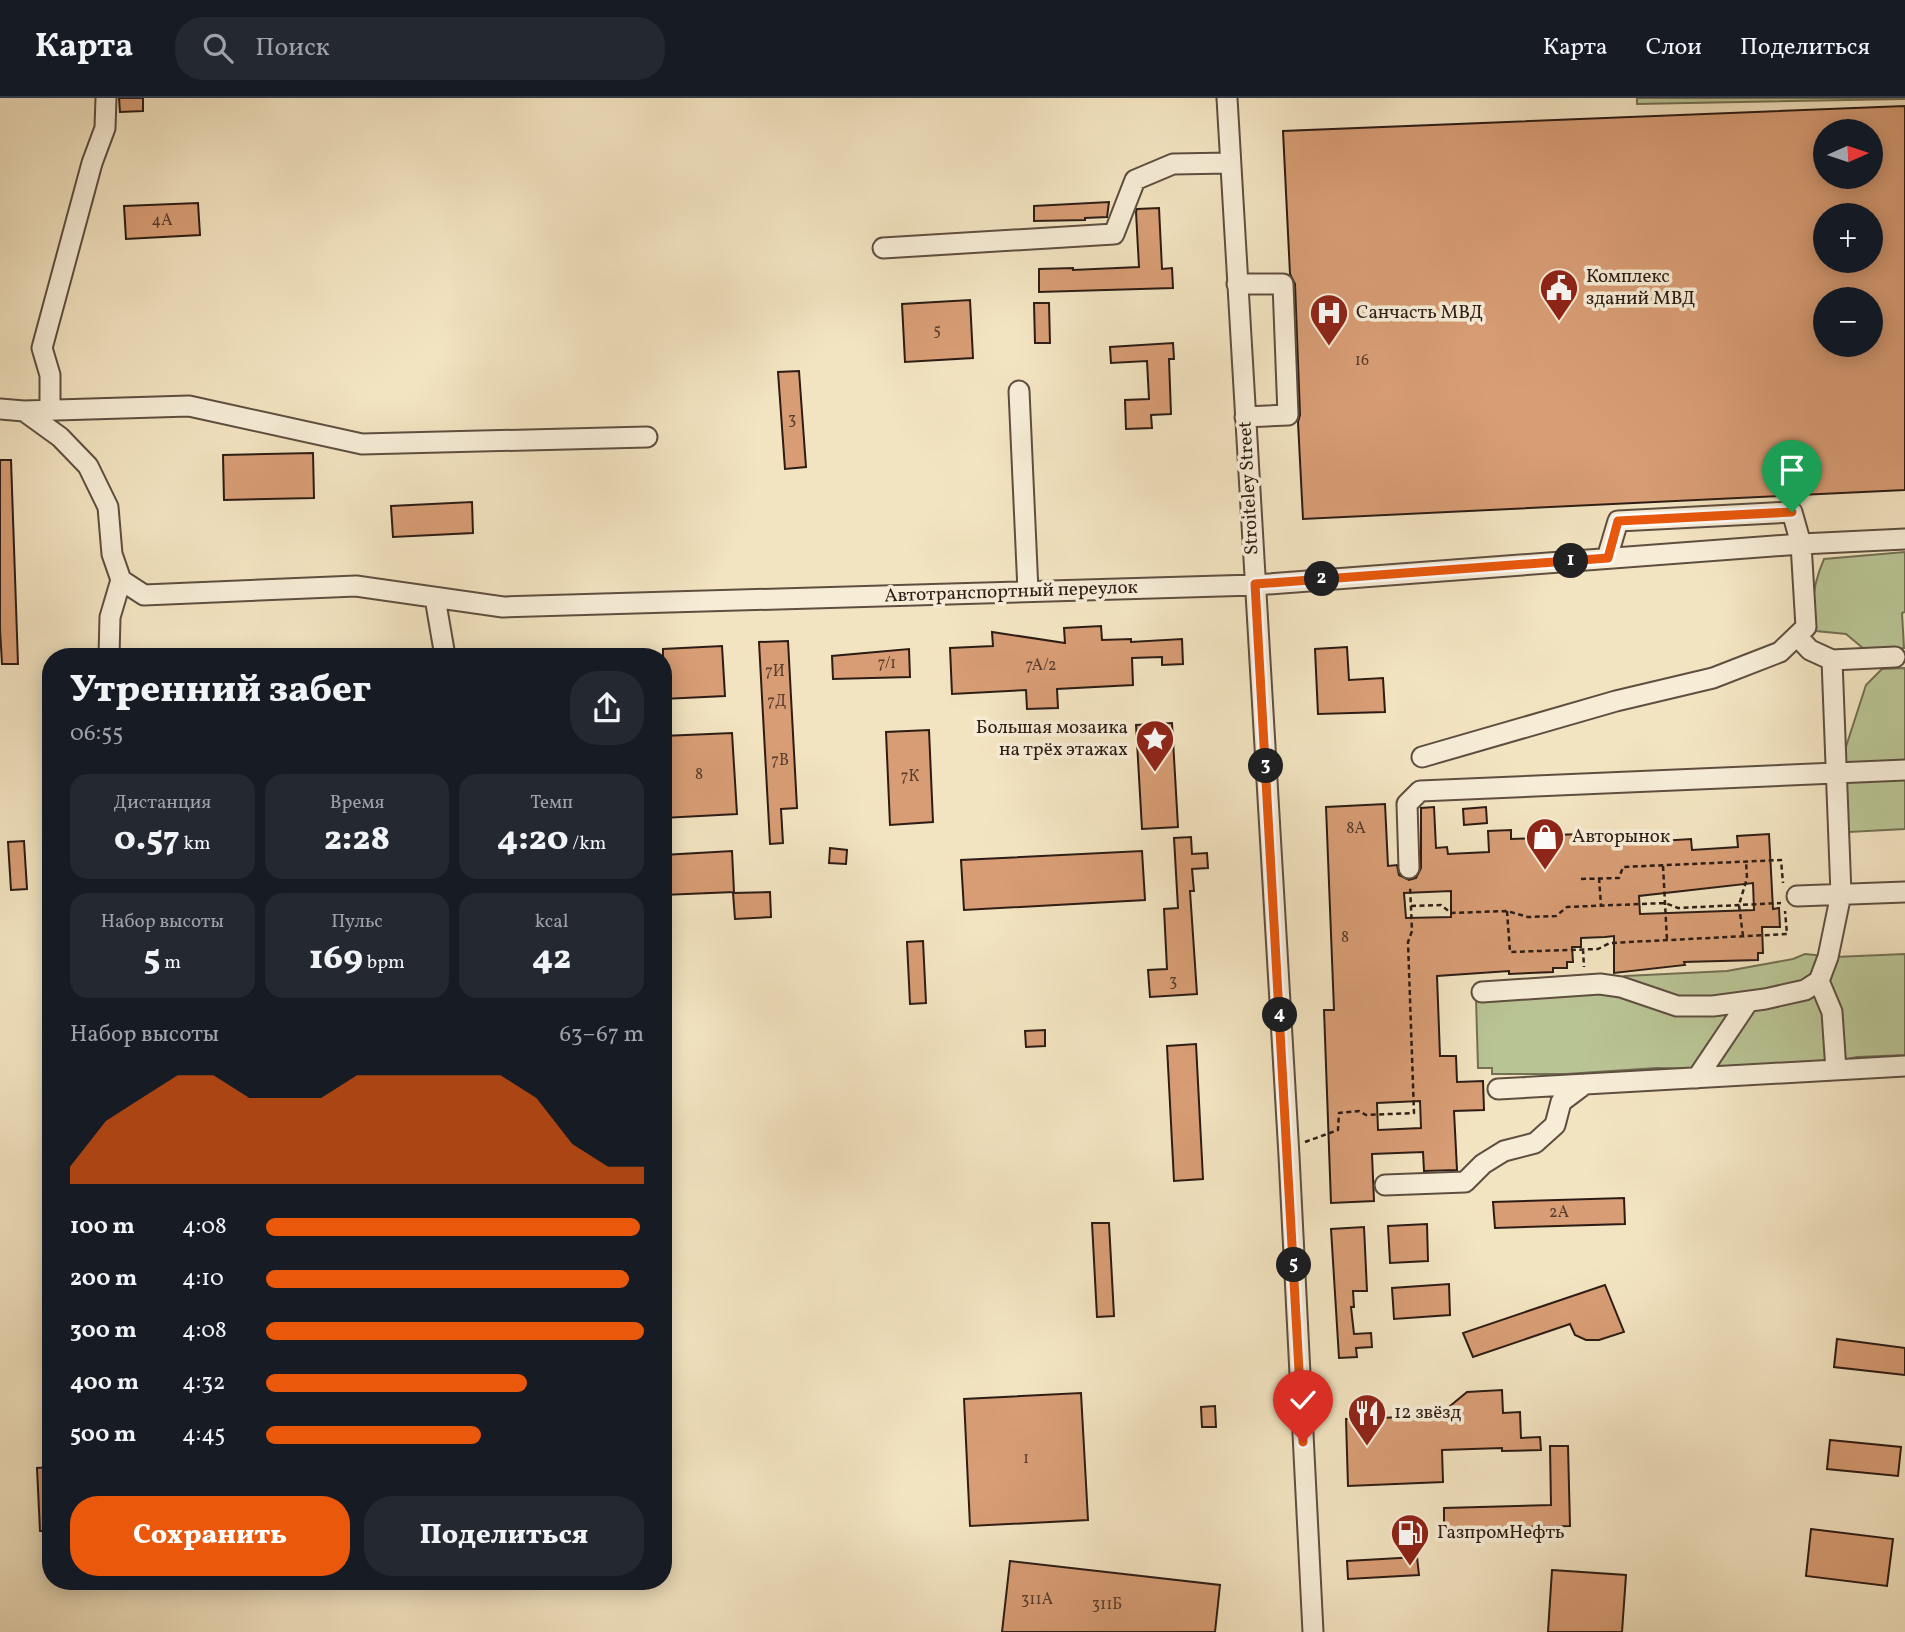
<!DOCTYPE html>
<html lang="ru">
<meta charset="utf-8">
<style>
body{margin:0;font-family:Vollkorn,serif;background:#242831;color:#f1f3f6;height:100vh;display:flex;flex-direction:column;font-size:26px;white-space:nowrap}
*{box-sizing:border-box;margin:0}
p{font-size:23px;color:#9ea1a6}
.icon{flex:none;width:38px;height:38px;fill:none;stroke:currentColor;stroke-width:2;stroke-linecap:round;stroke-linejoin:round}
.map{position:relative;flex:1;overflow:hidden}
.drawer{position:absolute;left:42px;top:550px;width:630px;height:942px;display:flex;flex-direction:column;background:#171b24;border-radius:28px;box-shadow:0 4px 18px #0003}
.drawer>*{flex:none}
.needle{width:46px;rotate:87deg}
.tools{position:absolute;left:1813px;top:21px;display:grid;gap:14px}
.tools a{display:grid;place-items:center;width:70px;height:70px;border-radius:50%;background:#171b24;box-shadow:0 4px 18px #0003;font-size:35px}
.pin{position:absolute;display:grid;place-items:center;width:60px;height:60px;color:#fff;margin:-72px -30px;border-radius:50% 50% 50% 0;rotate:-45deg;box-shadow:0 0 7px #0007}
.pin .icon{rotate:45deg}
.km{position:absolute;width:35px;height:35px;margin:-18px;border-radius:50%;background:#222;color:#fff;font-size:19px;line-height:35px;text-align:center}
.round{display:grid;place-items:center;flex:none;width:74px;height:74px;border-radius:28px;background:#242831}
.summary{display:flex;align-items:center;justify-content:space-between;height:119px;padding:0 28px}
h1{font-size:38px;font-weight:800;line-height:52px}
.stats{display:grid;grid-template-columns:repeat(3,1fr);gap:10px;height:119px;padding:7px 28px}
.stats div{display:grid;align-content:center;border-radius:18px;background:#242831;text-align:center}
.stats b{font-size:35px;font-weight:800}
.stats small{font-size:19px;font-weight:400}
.stats p{font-size:19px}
.chart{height:196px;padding:14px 28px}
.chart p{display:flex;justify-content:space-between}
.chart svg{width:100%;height:126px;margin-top:7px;fill:#ea580c;opacity:.7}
.button{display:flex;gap:14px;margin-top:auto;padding:14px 28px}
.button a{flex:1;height:80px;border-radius:28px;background:#ea580c;color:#fff;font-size:28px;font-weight:800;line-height:80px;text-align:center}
.button a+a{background:#242831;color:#f1f3f6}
ul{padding:0 28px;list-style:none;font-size:23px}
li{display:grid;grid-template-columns:112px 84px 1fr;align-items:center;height:52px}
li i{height:18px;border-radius:9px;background:#ea580c}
header{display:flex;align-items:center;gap:42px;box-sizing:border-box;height:98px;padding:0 35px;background:#171b24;border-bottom:2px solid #363941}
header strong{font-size:33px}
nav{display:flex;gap:38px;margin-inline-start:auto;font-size:24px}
.search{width:490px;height:63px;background:#242831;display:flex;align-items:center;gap:18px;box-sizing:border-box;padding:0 24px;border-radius:28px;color:#9ea1a6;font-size:26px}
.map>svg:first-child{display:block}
</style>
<header>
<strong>Карта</strong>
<div class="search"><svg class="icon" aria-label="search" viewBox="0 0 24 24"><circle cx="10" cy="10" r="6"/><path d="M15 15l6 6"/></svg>Поиск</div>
<nav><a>Карта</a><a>Слои</a><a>Поделиться</a></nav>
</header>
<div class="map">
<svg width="1905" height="1534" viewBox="0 0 1905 1534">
<rect width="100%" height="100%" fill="#f3e4c1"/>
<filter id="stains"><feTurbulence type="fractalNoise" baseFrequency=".00286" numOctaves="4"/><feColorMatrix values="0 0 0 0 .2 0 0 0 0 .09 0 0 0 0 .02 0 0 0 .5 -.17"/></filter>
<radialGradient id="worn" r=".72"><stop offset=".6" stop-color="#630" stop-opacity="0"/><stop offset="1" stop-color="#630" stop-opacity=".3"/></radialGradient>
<path fill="#b9c494" stroke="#737054" stroke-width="2" d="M1637 0H1905V1L1637 6Z
M1905 454V514L1902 515 1904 550 1864 551 1846 536 1816 533C1809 509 1814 484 1824 461Z
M1905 570V664L1843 667V658L1866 587 1882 571Z
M1905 680V731L1849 734 1845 717V685L1849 682Z
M1805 856 1835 859 1905 856V957L1857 959 1821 967 1707 971 1656 970 1566 976H1492V970H1478L1476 900 1577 894 1625 878 1727 873 1793 861Z"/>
<path fill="#d89d75" stroke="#2d1c15" stroke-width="2" fill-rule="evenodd" d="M119 0H143V13L120 14Z
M1905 8V392L1303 421 1298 324 1300 317 1295 186 1290 176 1283 33ZM1825 33H1871V79H1825ZM1825 117H1871V163H1825ZM1825 201H1871V247H1825Z
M1109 104 1107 119 1085 120V122L1034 123V108Z
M198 105 200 137 126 141 124 108Z
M1159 110 1162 171 1172 170 1173 190 1039 194V171L1073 170V172L1139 169 1136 114 1137 111Z
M970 202 973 260 905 264 902 206Z
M1034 205H1049L1050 245H1035Z
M1173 245 1174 261H1169L1171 316 1151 317 1152 330 1126 331 1125 302 1149 301 1147 263 1111 265 1110 249Z
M799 273 806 369 785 371 778 274Z
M313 355 314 400 224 402 223 357Z
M0 362H11L18 566H2L0 531Z
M472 404 473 435 393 439 391 408Z
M1101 528 1102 542 1131 541V544L1182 541 1183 566 1162 567V559L1132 560 1133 587 1057 591 1058 610 1027 611 1026 592 952 596 950 550 993 548 992 534 1065 545 1064 530Z
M788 543 797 710 781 711 783 745 770 746 759 544Z
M722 548 725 598 663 601V551Z
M1347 549 1349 582 1383 580 1385 614 1318 616 1315 551Z
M909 551 910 579 833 581 832 558Z
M1172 625 1178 729 1142 731 1136 627Z
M929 632 933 724 890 727 886 634Z
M732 635 737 716 663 720V638Z
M1385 706 1388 768 1397 767 1399 777 1409 782 1416 780 1421 770V710L1434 709 1436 750 1447 749 1448 756 1489 754 1488 733 1511 732V741L1539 740 1538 735H1554L1555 737 1609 735V741H1614V746L1691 741 1692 752 1738 749 1737 738 1769 736 1773 811 1779 810 1780 829H1762L1763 855H1758V862L1684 864 1685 867 1614 875V838L1605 839 1581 840V849H1572L1573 864H1567V870H1553V874L1509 876V873L1437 878 1440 958H1456L1457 984 1483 983 1484 1012 1454 1013 1457 1072 1424 1073 1423 1054 1372 1056 1374 1103 1331 1105 1324 912H1334L1326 709ZM1753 785 1754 812 1640 816 1639 798ZM1451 793V819L1406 820 1404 795ZM1420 1003 1421 1030 1378 1032 1377 1005Z
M1486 709 1487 725 1464 727 1463 711Z
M1191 739 1192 756 1207 755 1208 770 1192 771 1194 793H1190L1197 896 1150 899 1148 872 1167 871 1164 811 1178 810 1174 740Z
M24 743 27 791 11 792 8 744Z
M830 750 847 752 846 766 829 765Z
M732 753 734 794 663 797V757Z
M1142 753 1145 802 964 812 961 762Z
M770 794 771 819 735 821 733 795Z
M923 843 926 905 910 906 907 844Z
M1045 932V948L1026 949 1025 933Z
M1196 946 1203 1081 1174 1083 1167 948Z
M1624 1100 1625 1126 1495 1130 1493 1104Z
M1092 1125H1109L1114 1218 1097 1219Z
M1427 1126 1428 1163 1390 1165 1388 1128Z
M1364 1129 1367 1193H1353L1354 1209H1351L1354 1236 1371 1235 1372 1249 1356 1250 1357 1259 1339 1260 1331 1131Z
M1449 1186 1450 1217 1394 1221 1392 1190Z
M1605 1187 1624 1234 1599 1242H1586L1575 1237 1570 1226 1473 1259 1463 1235Z
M1837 1241 1905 1250V1277L1834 1269Z
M1502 1292 1503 1315 1520 1314 1521 1340 1540 1339 1541 1352 1502 1353V1350L1442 1352 1443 1384 1348 1388 1346 1321 1438 1318 1467 1294Z
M1081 1295 1088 1422 970 1428 964 1301Z
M1215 1308 1216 1329H1202L1201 1309Z
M1830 1342 1901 1349 1898 1378 1827 1371Z
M1550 1348H1568L1570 1428 1444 1431V1410L1551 1407Z
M51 1369V1433H40L37 1370Z
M1811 1431 1893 1441 1887 1488 1806 1478Z
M1417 1459 1419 1477 1348 1481 1347 1463Z
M1010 1463 1220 1487 1215 1534H1002Z
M1552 1472 1626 1477 1622 1534H1548Z"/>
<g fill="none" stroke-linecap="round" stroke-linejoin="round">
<g stroke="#5e4e40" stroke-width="23">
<path id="minor" d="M1227 0 1289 1058 1313 1534
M883 150 1114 136 1135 82 1173 66 1230 65
M1237 186H1283L1288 317 1245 319
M1019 293 1028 493
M0 311 24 313 60 339 88 368 108 409 112 456 121 482
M50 312V277L42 250 92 65 105 30 106 0
M24 313 189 308 362 346 647 339
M121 482 144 497 356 488 503 509 1255 487 1801 446 1905 441
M435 500 445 558
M109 558 110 519 121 482
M1832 562 1895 559
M1422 659 1616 603 1713 580 1780 554 1806 529 1801 446 1792 414 1618 423 1607 460
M1409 770 1407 706 1420 693 1905 672
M1797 798 1905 794
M1819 883 1832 914 1836 972
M1482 894 1600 886 1621 889 1677 908H1713L1765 901 1805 892 1819 883 1828 859 1841 796 1832 562 1810 552 1797 538
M1697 980 1748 904
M1498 991 1905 968
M1385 1087 1465 1084 1483 1066 1504 1053 1535 1045 1555 1027 1561 1004 1585 986"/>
</g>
<path stroke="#2d1c15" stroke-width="2.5" stroke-dasharray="5 3.5" stroke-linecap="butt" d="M1663 768 1667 842
M1599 780 1601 807
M1581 781 1619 780 1623 769 1781 762 1783 785
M1411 808 1441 807 1451 815 1507 813 1528 819 1556 818 1567 809 1665 805 1678 810 1781 805
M1507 813 1510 854 1598 851 1610 845 1787 836 1785 813
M1743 838 1739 807 1747 780 1746 763
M1583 851 1584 869
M1305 1044 1338 1032 1339 1015 1359 1013 1366 1017 1414 1015 1408 844 1412 833 1410 788"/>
<use href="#minor" stroke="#f7edd7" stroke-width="19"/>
</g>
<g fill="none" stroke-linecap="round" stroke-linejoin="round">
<g stroke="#fff" stroke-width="14">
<path id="route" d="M1303 1344 1255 486 1608 460 1618 423 1792 414"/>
</g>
<use href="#route" stroke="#ea580c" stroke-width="9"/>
</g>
<defs>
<g id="civic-pin" transform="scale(2.0125)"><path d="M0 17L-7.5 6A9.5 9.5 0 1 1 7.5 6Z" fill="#8f2418" stroke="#f7edd7"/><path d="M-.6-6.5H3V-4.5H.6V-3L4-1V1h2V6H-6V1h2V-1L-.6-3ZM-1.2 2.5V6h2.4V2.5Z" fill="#fff"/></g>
<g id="hospital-pin" transform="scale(2.0125)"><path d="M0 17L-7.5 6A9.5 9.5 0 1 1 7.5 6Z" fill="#8f2418" stroke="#f7edd7"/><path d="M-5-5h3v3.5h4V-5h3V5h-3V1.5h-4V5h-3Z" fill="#fff"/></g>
<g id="sight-pin" transform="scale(2.0125)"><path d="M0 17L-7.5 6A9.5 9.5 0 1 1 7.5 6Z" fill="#8f2418" stroke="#f7edd7"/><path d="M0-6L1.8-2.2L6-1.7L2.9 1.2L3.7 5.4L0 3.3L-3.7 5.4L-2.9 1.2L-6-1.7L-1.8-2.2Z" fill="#fff"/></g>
<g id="shop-pin" transform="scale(2.0125)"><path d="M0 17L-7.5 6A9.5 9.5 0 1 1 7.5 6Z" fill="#8f2418" stroke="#f7edd7"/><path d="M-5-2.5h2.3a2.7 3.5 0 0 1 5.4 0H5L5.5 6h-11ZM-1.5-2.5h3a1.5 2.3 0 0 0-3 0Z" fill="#fff"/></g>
<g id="restaurant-pin" transform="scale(2.0125)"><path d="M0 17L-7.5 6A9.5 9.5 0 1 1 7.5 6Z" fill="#8f2418" stroke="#f7edd7"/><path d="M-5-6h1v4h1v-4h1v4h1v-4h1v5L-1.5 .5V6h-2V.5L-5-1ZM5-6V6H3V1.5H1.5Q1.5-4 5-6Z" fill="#fff"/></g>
<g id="fuel-pin" transform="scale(2.0125)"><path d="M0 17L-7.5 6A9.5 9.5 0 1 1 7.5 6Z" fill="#8f2418" stroke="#f7edd7"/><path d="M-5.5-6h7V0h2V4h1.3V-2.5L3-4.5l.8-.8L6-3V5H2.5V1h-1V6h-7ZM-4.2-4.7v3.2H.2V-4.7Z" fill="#fff"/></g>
</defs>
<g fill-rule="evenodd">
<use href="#civic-pin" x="1559" y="190"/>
<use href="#hospital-pin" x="1329" y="215"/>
<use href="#sight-pin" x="1155" y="641"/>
<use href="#shop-pin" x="1545" y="739"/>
<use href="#restaurant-pin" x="1367" y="1315"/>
<use href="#fuel-pin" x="1410" y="1435"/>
</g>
<g text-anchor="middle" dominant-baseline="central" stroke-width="7" stroke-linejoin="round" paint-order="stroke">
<g font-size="16" fill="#583c2d">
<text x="162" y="123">4А</text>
<text x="937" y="233">5</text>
<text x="1362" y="263">16</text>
<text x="792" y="322">3</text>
<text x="887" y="566">7/1</text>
<text x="1041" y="568">7А/2</text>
<text x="775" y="574">7И</text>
<text x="777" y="604">7Д</text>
<text x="780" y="663">7В</text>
<text x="699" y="677">8</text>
<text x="910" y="679">7К</text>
<text x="1356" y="731">8А</text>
<text x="1345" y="840">8</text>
<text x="1173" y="884">3</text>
<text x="1559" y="1115">2А</text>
<text x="1026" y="1361">1</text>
<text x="1037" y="1502">311А</text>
<text x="1107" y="1507">311Б</text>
</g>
<g font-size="19" fill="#2d1c15" stroke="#f7edd7" text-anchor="start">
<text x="1586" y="179">Комплекс<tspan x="1586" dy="22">зданий МВД</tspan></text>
<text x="1356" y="215">Санчасть МВД</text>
<text x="1128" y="630" text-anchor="end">Большая мозаика<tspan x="1128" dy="22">на трёх этажах</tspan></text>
<text x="1572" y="739">Авторынок</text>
<text x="1394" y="1315">12 звёзд</text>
<text x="1437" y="1435">ГазпромНефть</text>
</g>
<g font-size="19" fill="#2d1c15" stroke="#f7edd7">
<text transform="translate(1249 390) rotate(-93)">Stroiteley Street</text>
<text transform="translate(1011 494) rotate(-2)">Автотранспортный переулок</text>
</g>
</g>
<rect width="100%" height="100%" filter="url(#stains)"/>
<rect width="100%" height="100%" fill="url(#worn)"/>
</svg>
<div class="tools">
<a><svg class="needle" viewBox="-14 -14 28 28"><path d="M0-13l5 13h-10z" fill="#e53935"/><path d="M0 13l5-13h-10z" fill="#9ea1a6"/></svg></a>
<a>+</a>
<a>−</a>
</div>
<div class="pin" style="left:1792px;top:414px;background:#1e9e55"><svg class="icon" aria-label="arrive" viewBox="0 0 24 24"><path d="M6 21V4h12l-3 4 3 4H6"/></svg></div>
<div class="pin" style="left:1303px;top:1344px;background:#d93025"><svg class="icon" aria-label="check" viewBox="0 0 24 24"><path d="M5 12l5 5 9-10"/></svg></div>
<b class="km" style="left:1571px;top:463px">1</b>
<b class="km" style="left:1322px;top:481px">2</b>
<b class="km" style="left:1266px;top:668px">3</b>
<b class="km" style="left:1280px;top:917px">4</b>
<b class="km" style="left:1294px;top:1167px">5</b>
<section class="drawer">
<div class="summary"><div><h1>Утренний забег</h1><p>06:55</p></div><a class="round"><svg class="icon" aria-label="share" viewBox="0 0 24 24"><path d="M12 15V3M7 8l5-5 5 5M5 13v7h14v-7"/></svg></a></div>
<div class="stats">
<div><p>Дистанция</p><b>0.57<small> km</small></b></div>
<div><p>Время</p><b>2:28</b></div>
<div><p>Темп</p><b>4:20<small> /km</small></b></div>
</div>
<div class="stats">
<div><p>Набор высоты</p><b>5<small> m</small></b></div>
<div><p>Пульс</p><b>169<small> bpm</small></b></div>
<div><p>kcal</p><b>42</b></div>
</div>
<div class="chart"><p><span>Набор высоты</span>63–67 m</p>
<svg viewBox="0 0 160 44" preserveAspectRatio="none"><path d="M0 44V38L10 22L20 14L30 6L40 6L50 14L60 14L70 14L80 6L90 6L100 6L110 6L120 6L130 14L140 30L150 38L160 38V44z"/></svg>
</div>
<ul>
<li><b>100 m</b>4:08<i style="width:99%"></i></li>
<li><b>200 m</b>4:10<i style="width:96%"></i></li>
<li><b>300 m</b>4:08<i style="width:100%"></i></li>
<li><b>400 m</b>4:32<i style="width:69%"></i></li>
<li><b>500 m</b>4:45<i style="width:57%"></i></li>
</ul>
<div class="button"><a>Сохранить</a><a>Поделиться</a></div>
</section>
</div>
